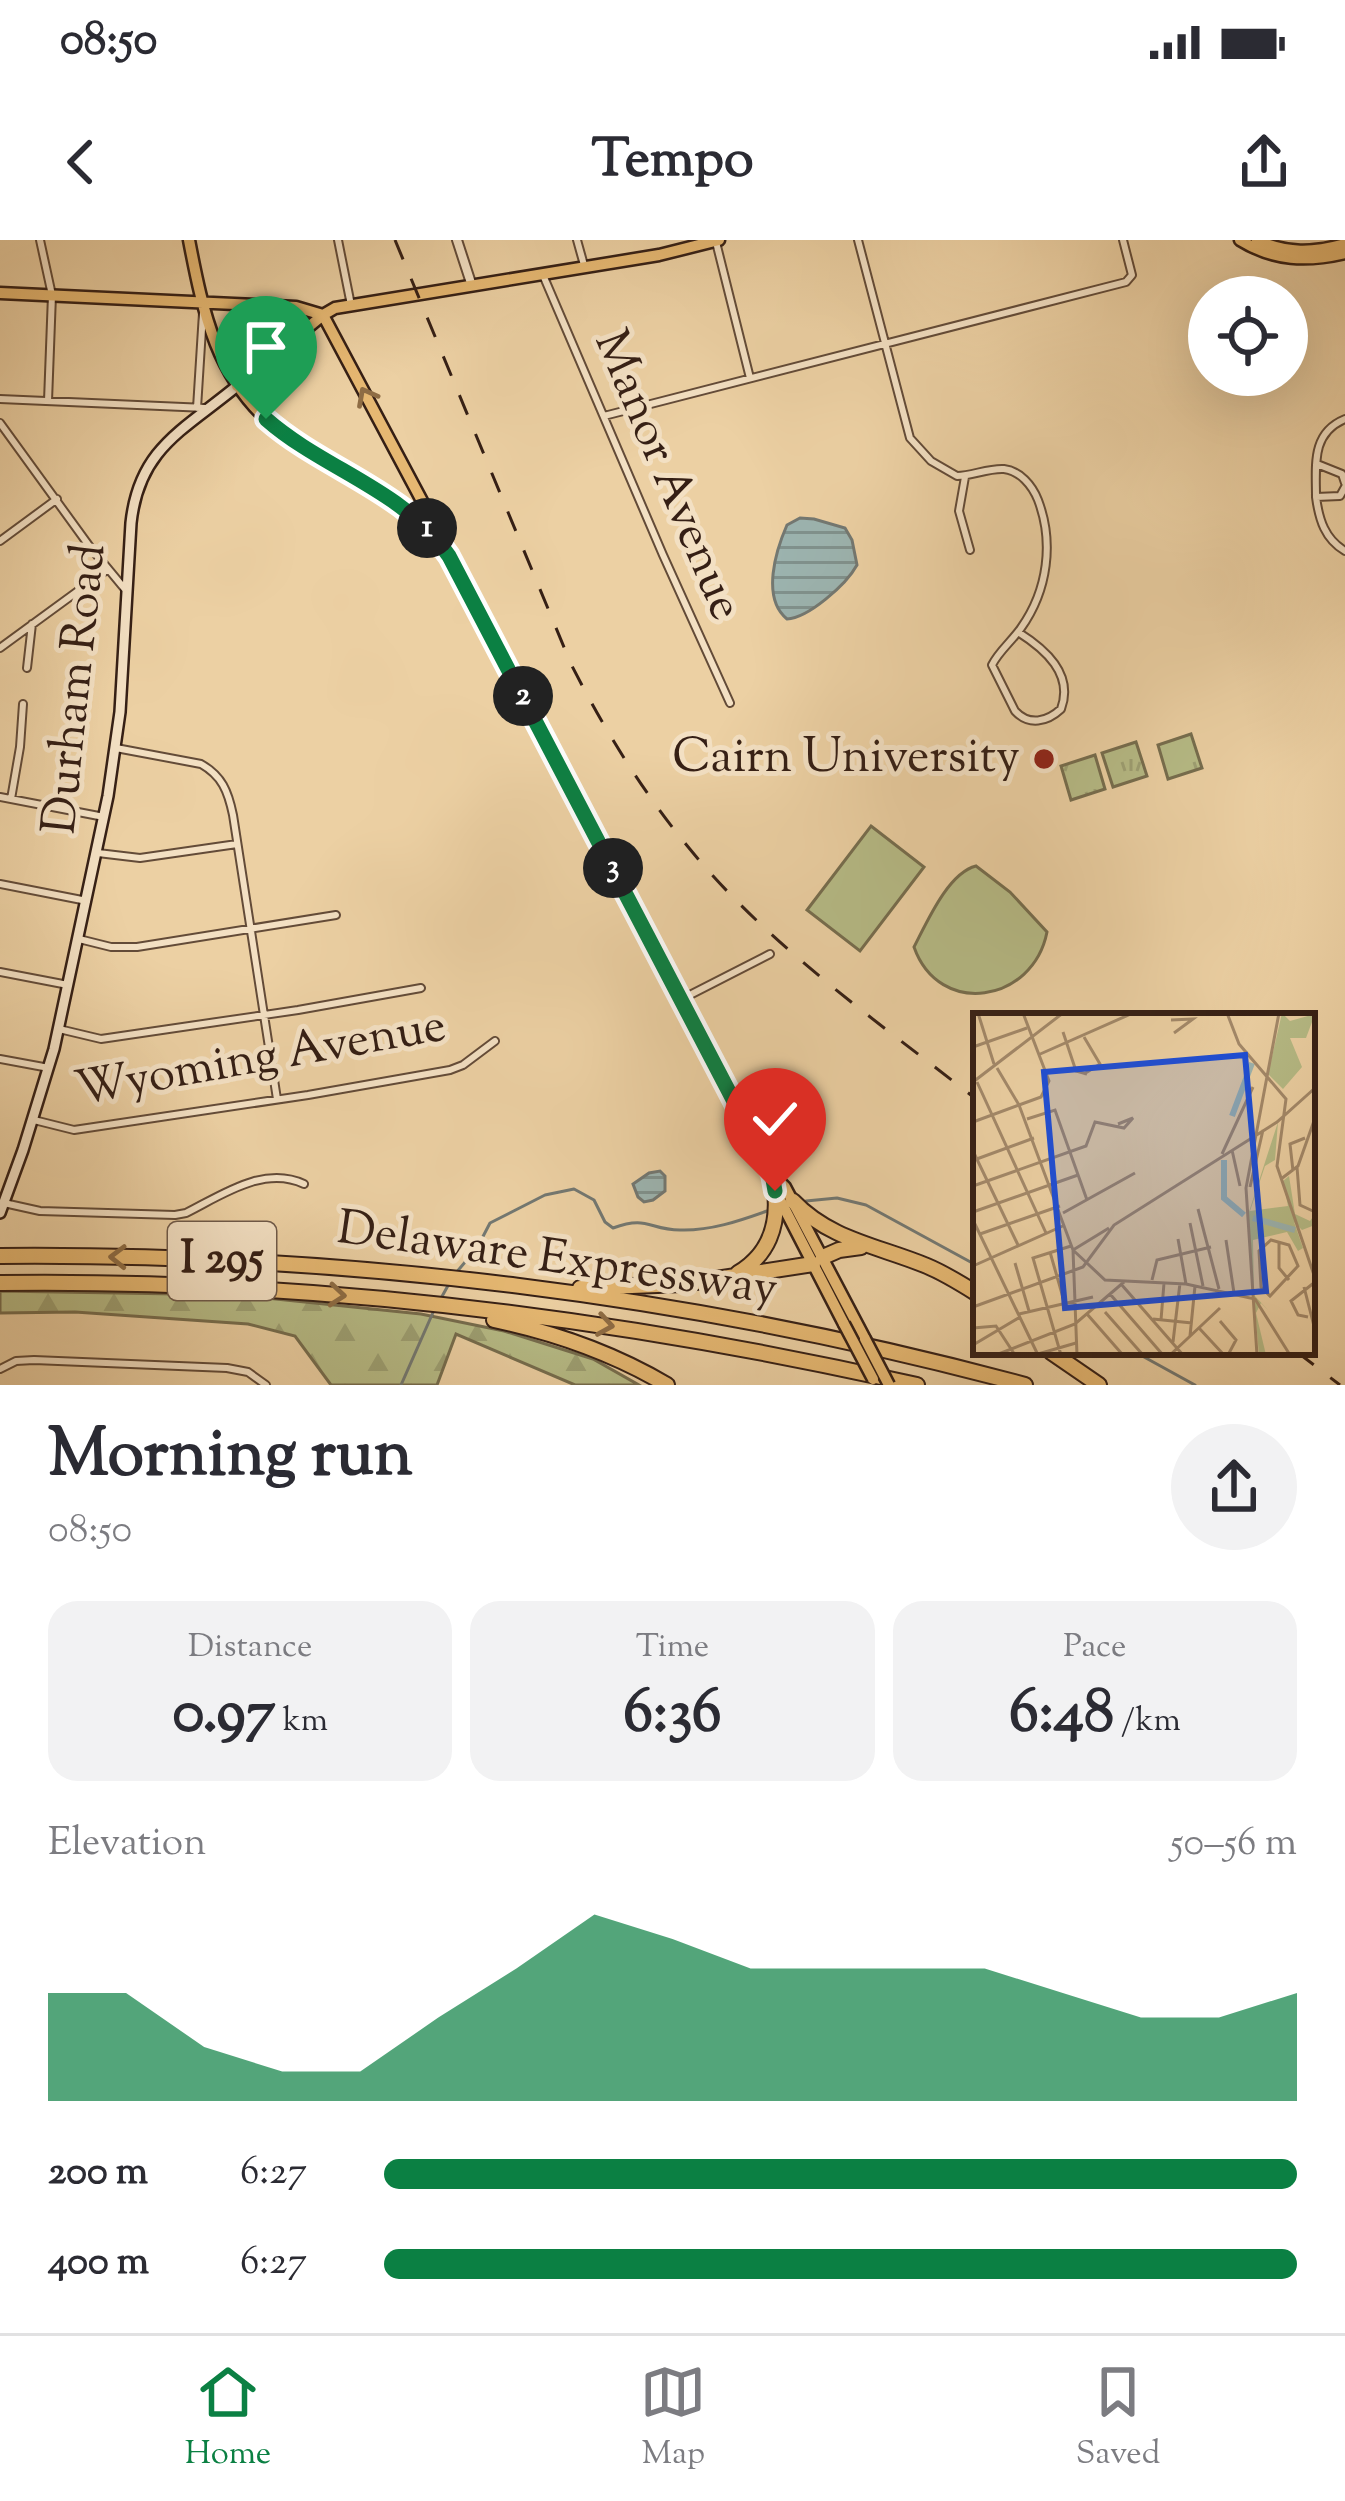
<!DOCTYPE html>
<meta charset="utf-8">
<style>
body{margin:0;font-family:"Sorts Mill Goudy",serif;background:#f2f2f3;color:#2b2b33;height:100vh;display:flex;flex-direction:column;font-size:45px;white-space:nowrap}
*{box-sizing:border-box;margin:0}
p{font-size:39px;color:#7c7c81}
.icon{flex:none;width:66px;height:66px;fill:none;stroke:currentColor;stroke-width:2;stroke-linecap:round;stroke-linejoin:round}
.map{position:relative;height:1145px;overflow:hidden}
.side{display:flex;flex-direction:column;background:#fff;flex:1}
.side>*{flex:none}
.controls{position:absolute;left:1188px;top:36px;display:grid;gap:24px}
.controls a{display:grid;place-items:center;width:120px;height:120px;border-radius:50%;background:#fff;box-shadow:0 12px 48px #0002;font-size:60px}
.pin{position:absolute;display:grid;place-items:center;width:102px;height:102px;color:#fff;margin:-123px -51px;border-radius:50% 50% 50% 0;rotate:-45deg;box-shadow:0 0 12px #0007}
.pin .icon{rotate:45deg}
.km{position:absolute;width:60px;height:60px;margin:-30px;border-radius:50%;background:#222;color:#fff;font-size:33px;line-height:60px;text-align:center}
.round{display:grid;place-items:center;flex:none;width:126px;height:126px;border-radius:63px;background:#f2f2f3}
.head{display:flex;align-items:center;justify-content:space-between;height:204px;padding:0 48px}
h1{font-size:66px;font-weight:700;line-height:90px}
.stats{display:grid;grid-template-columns:repeat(3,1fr);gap:18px;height:204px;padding:12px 48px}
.stats div{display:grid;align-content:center;border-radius:30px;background:#f2f2f3;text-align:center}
.stats b{font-size:60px;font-weight:700}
.stats small{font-size:33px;font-weight:400}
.stats p{font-size:33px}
.chart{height:336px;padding:24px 48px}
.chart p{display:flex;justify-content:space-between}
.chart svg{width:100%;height:216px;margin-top:12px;fill:#0b8043;opacity:.7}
ul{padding:0 48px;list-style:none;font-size:39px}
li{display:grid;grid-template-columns:192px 144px 1fr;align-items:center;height:90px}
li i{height:30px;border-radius:15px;background:#0b8043}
.status{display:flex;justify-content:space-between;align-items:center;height:84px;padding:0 60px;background:#fff;direction:ltr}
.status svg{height:33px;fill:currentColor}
header{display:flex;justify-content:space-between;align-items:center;height:156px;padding:0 48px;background:#fff;font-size:54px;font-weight:700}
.dock{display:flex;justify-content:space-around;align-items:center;height:168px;border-top:3px solid #e1e1e2;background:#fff;font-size:33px;color:#7c7c81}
.dock a{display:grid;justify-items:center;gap:6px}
.dock .selected{color:#0b8043}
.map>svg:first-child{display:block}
</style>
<div class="status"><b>08:50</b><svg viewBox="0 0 49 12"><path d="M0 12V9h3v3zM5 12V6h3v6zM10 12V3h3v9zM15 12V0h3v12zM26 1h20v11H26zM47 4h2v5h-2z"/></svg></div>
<header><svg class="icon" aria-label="back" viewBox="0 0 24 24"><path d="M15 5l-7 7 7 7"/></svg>Tempo<svg class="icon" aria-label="share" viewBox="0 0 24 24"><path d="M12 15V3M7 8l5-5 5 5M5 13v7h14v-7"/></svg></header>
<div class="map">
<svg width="1345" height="1145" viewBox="0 0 1345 1145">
<defs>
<pattern id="forest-firs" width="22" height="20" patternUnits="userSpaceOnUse" patternTransform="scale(3)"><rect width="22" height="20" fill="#b6bb86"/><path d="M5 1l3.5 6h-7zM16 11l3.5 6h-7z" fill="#9da073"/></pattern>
<pattern id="park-tufts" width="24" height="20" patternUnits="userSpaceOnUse" patternTransform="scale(3)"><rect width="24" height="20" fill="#b6bb86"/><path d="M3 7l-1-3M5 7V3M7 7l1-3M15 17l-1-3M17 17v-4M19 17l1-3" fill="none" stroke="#9da073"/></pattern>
<pattern id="water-rules" width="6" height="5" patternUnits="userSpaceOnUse" patternTransform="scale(3)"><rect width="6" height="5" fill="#9cb4b0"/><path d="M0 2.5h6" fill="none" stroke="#80928e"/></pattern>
</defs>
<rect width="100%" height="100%" fill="#ecd0a3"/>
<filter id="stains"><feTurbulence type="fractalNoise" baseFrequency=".00167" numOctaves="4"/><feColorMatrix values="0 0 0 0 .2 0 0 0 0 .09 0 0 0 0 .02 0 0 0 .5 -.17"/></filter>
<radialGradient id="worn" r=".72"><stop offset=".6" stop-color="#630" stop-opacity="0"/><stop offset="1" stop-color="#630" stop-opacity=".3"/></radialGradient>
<path fill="#b6bb86" stroke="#766d4e" stroke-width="3" d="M871 586 924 627 860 711 807 670Z
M976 626 1010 652 1047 692C1033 763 939 778 914 707 927 682 948 633 976 626Z"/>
<path fill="url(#forest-firs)" stroke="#766d4e" stroke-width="3" d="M0 1051 236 1055 421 1074 504 1091 593 1119 639 1145H575L456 1094 437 1145H331L295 1096 248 1084 75 1072 0 1073Z"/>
<path fill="url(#park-tufts)" stroke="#766d4e" stroke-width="3" d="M1191 494 1202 528 1168 539 1158 505Z
M1136 502 1147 536 1113 547 1102 513Z
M1095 515 1105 549 1071 560 1061 526Z"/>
<path fill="url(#water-rules)" stroke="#737872" stroke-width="3" d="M800 278 814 279 845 288 852 300 857 325C846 345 808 378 787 379 761 358 776 310 787 285Z
M660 931 665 936V951L653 960 644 962 638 957 633 944 649 933Z"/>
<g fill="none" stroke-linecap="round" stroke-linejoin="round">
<path stroke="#737872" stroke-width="3" d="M806 961 837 958 866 965 976 1025
M455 1034 477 1008 490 983 545 955 574 949 594 960 605 982 613 988C648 975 649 990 680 990 710 991 739 981 767 971
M440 1060 450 1042
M1135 1112 1195 1145
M401 1145 435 1068"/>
<g stroke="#634b38" stroke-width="10">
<path id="minor" d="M40 0 52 55 48 161
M338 0 351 65
M577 0 584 25
M858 0 910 198 931 221 957 236C972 236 988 228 1004 229 1020 231 1032 245 1038 260 1054 302 1048 350 1021 388 1012 401 999 411 992 425L1015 471C1029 486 1047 482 1061 469 1074 434 1045 409 1018 392
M716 2 750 138
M543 35 663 315 730 463
M0 159 206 168
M197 168 203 73
M604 176 1126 42 1132 35 1123 0
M0 183 90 307 124 348
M1317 224 1342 234 1345 243
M965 237 959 271 970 310
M1345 247 1340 256 1316 257C1319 280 1325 299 1345 311
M1316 257C1316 225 1311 193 1345 179
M0 301 57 259
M0 408 108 329
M27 428 32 384
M116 508 201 524C222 536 228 551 233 575L277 859
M0 557 104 577
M11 559 20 507 23 464
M98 613 140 618 237 604
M0 644 87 661
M79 699 111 707H137L336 675
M0 732 68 745
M682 759 770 714
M59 789 101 799 298 770 421 748
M0 819 49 828
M34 880 74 890 308 855 450 830 463 825 495 801
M4 963 40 971 175 975 186 973C222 955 264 925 304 944
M0 1129 16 1121 34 1120 227 1128 248 1132 266 1145"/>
</g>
<g stroke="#634b38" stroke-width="12">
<path id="tertiary" d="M457 0 472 46"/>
</g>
<g stroke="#351f15" stroke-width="14">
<path id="secondary" d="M0 973 23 910 54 809 108 556 120 472 131 283C139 208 184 190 237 146"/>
</g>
<g stroke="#351f15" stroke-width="15">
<path id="primary" d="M189 0C203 73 217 141 278 189 302 209 331 223 357 239 393 260 426 281 449 316L772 934 785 947 865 1099
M1240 0C1274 21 1307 22 1345 13
M1257 0C1286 14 1314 13 1345 4
M0 53 296 67 323 75
M323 75 422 261 437 295
M237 146 323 75 335 68 659 15 719 0
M777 954 844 1084"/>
</g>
<g stroke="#351f15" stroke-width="18">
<path id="motorway" d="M793 961C830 1000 879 1006 927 1026 944 1033 960 1043 976 1053
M0 1016C344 1013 693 1055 1025 1145
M823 1017 839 1010 861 1007
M738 1033C768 1015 779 986 775 951
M0 1043C308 1039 616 1077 917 1145
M580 1048 683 1044 813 1024
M494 1080C556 1093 613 1113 667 1145
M1051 1112 1099 1145"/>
</g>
<use href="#minor" stroke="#f3e0c3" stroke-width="6"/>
<use href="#tertiary" stroke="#f3e0c3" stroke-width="8"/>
<use href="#secondary" stroke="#f3e0c3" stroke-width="9"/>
<use href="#primary" stroke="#e6b872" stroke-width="10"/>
<use href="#motorway" stroke="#e6b872" stroke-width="14"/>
<path stroke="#351f15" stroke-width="3" stroke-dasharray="21 21" stroke-linecap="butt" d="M395 0 571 424C613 507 663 584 728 652 802 729 892 793 976 859
M1297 1112 1340 1145"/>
<g stroke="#351f15" stroke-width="15" stroke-linecap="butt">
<path id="primary-bridge" d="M844 1084 873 1139
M865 1099 889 1145"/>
</g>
<use href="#primary-bridge" stroke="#e6b872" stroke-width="10"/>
</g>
<defs><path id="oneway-chevron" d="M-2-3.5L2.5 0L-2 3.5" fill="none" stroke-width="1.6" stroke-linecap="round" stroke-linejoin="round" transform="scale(3)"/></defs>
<g stroke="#8e6c44">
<use href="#oneway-chevron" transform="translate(366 156) rotate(-118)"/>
<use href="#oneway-chevron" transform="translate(118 1017) rotate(-179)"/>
<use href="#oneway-chevron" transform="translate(337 1055) rotate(5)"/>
<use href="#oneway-chevron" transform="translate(605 1085) rotate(9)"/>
</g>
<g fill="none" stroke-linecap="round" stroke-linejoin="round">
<g stroke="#fff" stroke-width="24">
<path id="route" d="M266 179C324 230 405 250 449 316L772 934 775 951"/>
</g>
<use href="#route" stroke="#0b8043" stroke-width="15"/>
</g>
<circle fill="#8f2418" stroke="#f3e0c3" stroke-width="4.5" cx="1044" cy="519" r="12"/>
<g text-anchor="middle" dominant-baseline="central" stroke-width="10" stroke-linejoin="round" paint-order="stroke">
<rect fill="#f3e0c3" stroke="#6e5949" stroke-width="3" x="168" y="982" width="108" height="78" rx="9"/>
<g font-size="45" font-weight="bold" fill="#351f15">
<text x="222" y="1021">I 295</text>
</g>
<g font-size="48" fill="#351f15" stroke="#f3e0c3">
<text transform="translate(666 236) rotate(67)">Manor Avenue</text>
<text transform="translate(77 449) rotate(-84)">Durham Road</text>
<text transform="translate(261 820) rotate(-10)">Wyoming Avenue</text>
<text transform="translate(557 1021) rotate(8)">Delaware Expressway</text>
</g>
<g font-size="48" fill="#351f15" stroke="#f3e0c3" text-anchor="end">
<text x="1020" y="519">Cairn University</text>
</g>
</g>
<g transform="translate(973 773)">
<rect width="342" height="342" fill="#ecd0a3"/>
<path d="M309 0 317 8 342 1 333 25H317L329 54 310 76 295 61ZM305 109 302 147 292 153 277 198 315 193 310 168 316 163 322 201 337 208 342 201V212L329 217 321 209 330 235 325 238 314 219 280 227 281 282 295 297 288 290 283 300 293 342H286L274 205Z" fill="#b6bb86"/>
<path fill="none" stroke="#9cb4b0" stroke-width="6" d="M259 103 279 50M251 147V185L271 202M280 205 322 217"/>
<path fill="none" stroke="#a3896a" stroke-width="3" d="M5 0 21 51M254 0 266 31 313 86 304 153 342 265M198 7 220 6 201 20M90 19 103 58 114 61M0 34 54 15M65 42 160 0M111 61 127 51 111 24M0 69 90 0M4 69 73 220M46 92 100 237 104 342M46 92 68 84 76 68 50 0M54 106 82 97 114 187M0 109 46 92 24 55M259 137 267 173M0 138 45 232M249 141 280 74M1 147 61 125M324 154 327 192 342 199M320 158 317 131 332 125M308 166 325 153 342 105M0 173 113 133 122 109 151 115 160 105 145 111M277 174 290 117M225 196 246 276M0 199 105 162M90 200 162 160M0 207 65 342M217 210 230 273M7 221 87 193M205 226 213 271M253 227 261 280M298 227 316 232 325 253 297 283 288 274 286 238ZM306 229V255L316 267M100 237 132 267 213 271 282 286 317 342M100 237 136 215M77 239 91 288M42 250 56 298M0 253 92 212M179 267 184 247 238 234M148 271 210 342M331 274 342 317M137 281 190 342M0 294 110 254 141 212 304 109 342 75M132 299 170 342M46 301 120 284M114 301 149 341M335 304 325 302 318 288 342 269M180 306 219 310M188 307 191 270M247 308 263 327 255 342M0 315 23 313 42 342M226 315 251 342M217 323 222 273M200 329 207 270M0 332 47 304M65 341 103 330M23 342 102 311 151 269M88 342 60 245 98 233M197 342 247 295M284 342 273 175 306 0"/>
<path fill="#1d4ed8" fill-opacity="0.15" stroke="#1d4ed8" stroke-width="6" d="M272 42 293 278 92 295 71 59Z"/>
<rect width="342" height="342" fill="none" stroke="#351f15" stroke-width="6"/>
</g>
<rect width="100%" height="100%" filter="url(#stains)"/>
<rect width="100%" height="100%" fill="url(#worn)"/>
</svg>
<div class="controls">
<a><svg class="icon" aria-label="locate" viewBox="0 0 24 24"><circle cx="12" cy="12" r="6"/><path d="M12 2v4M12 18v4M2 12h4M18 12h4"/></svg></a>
</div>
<div class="pin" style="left:266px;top:179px;background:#1e9e55"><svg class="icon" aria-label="arrive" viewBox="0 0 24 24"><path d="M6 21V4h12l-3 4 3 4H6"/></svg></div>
<div class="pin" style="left:775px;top:951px;background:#d93025"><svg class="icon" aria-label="check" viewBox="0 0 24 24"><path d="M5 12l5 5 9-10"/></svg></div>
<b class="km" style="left:427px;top:288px">1</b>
<b class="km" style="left:523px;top:456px">2</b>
<b class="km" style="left:613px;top:628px">3</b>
</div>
<section class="side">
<div class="head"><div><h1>Morning run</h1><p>08:50</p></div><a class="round"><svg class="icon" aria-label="share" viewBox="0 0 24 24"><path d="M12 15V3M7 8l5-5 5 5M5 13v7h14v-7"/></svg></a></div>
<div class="stats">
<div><p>Distance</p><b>0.97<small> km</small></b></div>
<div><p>Time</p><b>6:36</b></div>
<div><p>Pace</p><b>6:48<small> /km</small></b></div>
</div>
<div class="chart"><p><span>Elevation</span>50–56 m</p>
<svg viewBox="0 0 160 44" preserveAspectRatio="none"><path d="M0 44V22L10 22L20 33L30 38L40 38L50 27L60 17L70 6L80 11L90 17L100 17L110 17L120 17L130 22L140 27L150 27L160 22V44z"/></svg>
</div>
<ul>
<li><b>200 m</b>6:27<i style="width:100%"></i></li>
<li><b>400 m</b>6:27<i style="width:100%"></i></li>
</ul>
</section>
<nav class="dock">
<a class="selected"><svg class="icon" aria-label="home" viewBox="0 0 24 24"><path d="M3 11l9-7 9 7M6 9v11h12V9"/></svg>Home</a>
<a><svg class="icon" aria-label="map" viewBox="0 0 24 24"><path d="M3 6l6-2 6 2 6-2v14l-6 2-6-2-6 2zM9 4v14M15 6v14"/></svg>Map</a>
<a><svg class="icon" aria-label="saved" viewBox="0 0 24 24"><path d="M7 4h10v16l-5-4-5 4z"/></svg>Saved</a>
</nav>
